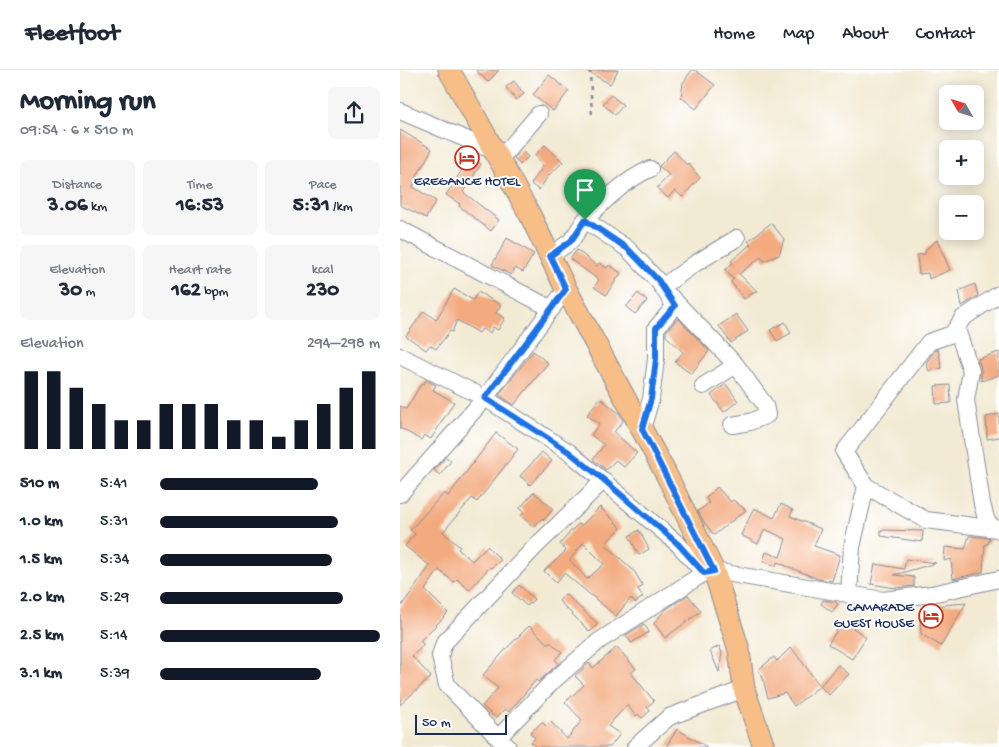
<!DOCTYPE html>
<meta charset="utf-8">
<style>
body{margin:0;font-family:"Gochi Hand",sans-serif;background:#f6f6f7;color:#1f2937;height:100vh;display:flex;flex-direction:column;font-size:19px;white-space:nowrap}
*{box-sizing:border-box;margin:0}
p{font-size:16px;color:#747a83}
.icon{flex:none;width:28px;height:28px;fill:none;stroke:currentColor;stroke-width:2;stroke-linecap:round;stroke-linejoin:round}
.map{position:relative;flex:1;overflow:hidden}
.details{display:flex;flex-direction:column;background:#fff;width:400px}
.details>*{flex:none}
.needle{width:32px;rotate:309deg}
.tools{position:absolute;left:539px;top:15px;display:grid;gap:10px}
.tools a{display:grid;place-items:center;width:45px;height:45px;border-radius:8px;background:#fff;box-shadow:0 2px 12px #0003;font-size:25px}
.scale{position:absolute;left:15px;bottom:12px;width:92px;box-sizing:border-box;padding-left:5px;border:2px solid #1b2f5e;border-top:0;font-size:14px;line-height:18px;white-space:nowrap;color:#1b2f5e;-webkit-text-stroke:4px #fff;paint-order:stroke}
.pin{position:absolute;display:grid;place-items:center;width:42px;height:42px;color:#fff;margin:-51px -21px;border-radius:50% 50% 50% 0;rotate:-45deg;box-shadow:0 0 5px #0007}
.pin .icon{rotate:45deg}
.round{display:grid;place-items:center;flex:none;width:52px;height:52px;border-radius:8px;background:#f6f6f7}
.headline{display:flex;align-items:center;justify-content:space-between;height:85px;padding:0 20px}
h1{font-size:28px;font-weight:700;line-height:38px}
.metrics{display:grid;grid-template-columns:repeat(3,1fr);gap:8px;height:85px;padding:5px 20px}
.metrics div{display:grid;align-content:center;border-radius:8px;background:#f6f6f7;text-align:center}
.metrics b{font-size:21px;font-weight:700}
.metrics small{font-size:14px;font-weight:400}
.metrics p{font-size:14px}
.chart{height:140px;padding:10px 20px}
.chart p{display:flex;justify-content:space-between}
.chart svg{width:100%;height:90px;margin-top:5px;stroke:#111827;stroke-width:6}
ul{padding:0 20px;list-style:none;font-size:16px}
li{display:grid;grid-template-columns:80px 60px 1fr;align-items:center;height:38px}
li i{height:12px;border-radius:6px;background:#111827}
header{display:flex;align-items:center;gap:30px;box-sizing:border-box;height:70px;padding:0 25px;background:#fff;border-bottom:1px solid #e0e1e3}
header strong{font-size:24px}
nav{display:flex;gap:28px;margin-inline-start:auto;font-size:18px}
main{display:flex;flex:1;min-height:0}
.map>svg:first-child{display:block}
</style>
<header>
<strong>Fleetfoot</strong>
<nav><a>Home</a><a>Map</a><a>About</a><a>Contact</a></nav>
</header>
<main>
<section class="details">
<div class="headline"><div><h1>Morning run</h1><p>09:54 · 6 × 510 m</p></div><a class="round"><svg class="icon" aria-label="share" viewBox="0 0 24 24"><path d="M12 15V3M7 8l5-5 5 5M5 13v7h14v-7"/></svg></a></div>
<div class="metrics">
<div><p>Distance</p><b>3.06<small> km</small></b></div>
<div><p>Time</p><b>16:53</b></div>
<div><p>Pace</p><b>5:31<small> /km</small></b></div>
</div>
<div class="metrics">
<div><p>Elevation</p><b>30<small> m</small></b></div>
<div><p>Heart rate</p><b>162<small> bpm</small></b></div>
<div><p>kcal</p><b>230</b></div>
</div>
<div class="chart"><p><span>Elevation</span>294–298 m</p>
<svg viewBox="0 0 160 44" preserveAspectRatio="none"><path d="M5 44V6M15 44V6M25 44V14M35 44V22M45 44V30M55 44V30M65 44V22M75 44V22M85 44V22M95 44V30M105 44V30M115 44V38M125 44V30M135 44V22M145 44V14M155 44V6"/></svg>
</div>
<ul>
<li><b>510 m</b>5:41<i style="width:72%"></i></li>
<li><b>1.0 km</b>5:31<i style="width:81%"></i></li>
<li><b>1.5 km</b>5:34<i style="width:78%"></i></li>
<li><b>2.0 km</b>5:29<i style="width:83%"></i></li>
<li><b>2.5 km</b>5:14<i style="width:100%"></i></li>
<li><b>3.1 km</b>5:39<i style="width:73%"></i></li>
</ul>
</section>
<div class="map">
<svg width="599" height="677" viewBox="0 0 599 677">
<rect width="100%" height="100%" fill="#fff"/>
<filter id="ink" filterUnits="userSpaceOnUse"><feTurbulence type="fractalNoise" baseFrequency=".02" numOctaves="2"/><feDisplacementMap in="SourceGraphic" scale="10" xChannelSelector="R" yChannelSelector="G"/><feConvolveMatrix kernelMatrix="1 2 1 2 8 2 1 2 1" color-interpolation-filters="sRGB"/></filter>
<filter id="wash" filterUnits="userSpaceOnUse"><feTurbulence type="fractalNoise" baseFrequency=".0096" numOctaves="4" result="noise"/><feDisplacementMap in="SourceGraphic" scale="20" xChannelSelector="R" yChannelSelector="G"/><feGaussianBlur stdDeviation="1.12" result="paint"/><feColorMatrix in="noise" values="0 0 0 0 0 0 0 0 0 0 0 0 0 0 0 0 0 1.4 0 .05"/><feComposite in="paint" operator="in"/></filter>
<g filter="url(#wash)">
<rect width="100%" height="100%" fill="#f2ead3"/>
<g id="blocks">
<path fill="#f3aa7f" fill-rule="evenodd" d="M76 0H99L88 12Z
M185 0H218L210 14Z
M292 0H295L315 15 296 39 281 27 283 13Z
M149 5 169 21 153 41 133 25Z
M114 11 124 24 116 30 106 17Z
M211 25 223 35 215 45 203 34Z
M0 60 32 79 18 104 13 117 36 131 26 148 0 135Z
M145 75 163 92 149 105 139 120 131 114 143 96 135 85Z
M121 80 128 87 120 95 114 88Z
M274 81 287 95 288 93 300 108 282 127 275 120 268 128 257 118 269 105 259 96Z
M70 87 81 94 63 122 99 150 91 161 59 136 60 134 46 125Z
M371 153 384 169 379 185 364 191 361 187 339 204 357 221 344 229 331 212 334 208 333 209 325 200 333 193 331 191 351 174 348 171Z
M107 168 134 184 123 202 115 198 111 205 92 195Z
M537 170 550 200 529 209 528 203 519 204 517 185 525 184 526 179Z
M177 180 197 196 199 193 207 198 209 195 221 203 206 225 194 217 199 210 170 189Z
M575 214 578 226 562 236 559 221Z
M54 219 73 230 78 222 101 235 96 243 105 248 98 260 93 257 90 263 82 259 79 263 57 250 52 262 50 261 36 279 30 275 26 280 6 266 24 241 36 250Z
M238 223 247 231 235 244 226 237Z
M336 244 348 261 331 273 319 256Z
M278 248 309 281 291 304 275 292 283 282 266 266V262Z
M385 252 391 263 377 271 370 260Z
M535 280H538L542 298 529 301 526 293Z
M133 281 148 293 114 335 99 325Z
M599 282V305L581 311V298L578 289Z
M26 310 36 315 33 320 54 332 31 369 24 365 21 370 0 358V336L6 339 22 313 24 314Z
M326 314 338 331 324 342 311 325Z
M550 315 551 333 536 334 535 316Z
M200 328 219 343 223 351 214 362 237 383 224 397 216 390 206 400 193 389 204 375 191 365 199 354 187 345Z
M599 344V367L587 369 586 347Z
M96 363 118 379 77 432 72 428 43 462 60 477 58 479 72 491 87 476 101 490 91 498 90 497 69 520 57 509 54 512 39 500 25 520 48 543 20 571 24 575 12 586 31 607 0 635V538L30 496 5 476 15 464 10 460 44 423 48 426Z
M142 382 152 391 130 415 120 406Z
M46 387 51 391 40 405 34 400Z
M317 417 331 432 333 430 346 440 314 465 304 452 298 441 309 433 306 428Z
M134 422 153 439 144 450 142 448 134 457 121 446 124 442 120 438Z
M381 434 393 440 390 446 421 459 414 476 440 485 432 511 418 509 377 492 376 496 363 491 366 482 380 487 386 469 365 459 358 474 341 465 354 438 374 448Z
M200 437 221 458 205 474 234 501 243 516 238 519 243 527 235 533 231 528 216 546 164 503 156 513 144 501 166 481 160 474 171 461 178 454 182 455ZM183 473 204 494 187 509 170 490Z
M239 460 249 479 239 485 229 466Z
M481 460 523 461 522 472 481 466Z
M569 466 590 468 588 474H585L583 502 553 509 551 489 544 491 545 477 565 479Z
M506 489 536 493 494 505 514 507V516L496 518 471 514 475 494 504 499Z
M119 515 134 529 127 536 112 523Z
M165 524 198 554 190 562 159 531Z
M288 525 301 541 265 568 254 553 265 540Z
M423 530 436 532 438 534 432 542 421 534Z
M566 533 541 576 521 564 520 550 532 536Z
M443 551 466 567 452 589 428 574Z
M244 554 249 562 231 573 226 565Z
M129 556 148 574 150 572 162 582 155 590 159 593 138 612 136 610 109 642 105 639 96 648 82 636 98 618 83 605 107 578Z
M319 576 322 583 319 602 310 581Z
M217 577 236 599 231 603 254 631 247 637 250 641 242 648 238 644 236 646 227 635 208 656 220 664 210 677H136L131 672 135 668 130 663 142 652 146 656 151 652 167 669 182 650 165 632 184 615 175 606 189 593 193 598Z
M391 577 420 616 394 636 385 623 368 628 362 605 358 600 374 587 377 591Z
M438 595 449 604 429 625 420 616Z
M277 659 307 677H266Z"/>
</g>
</g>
<g filter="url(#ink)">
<use href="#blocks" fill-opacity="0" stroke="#868c98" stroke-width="1"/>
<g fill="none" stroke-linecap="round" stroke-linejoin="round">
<g stroke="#868c98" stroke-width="18">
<path id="minor" d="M0 41 96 82
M100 89 139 44
M185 150C204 131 225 110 250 99
M0 159 152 239
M150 186 171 171 185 150 228 179 258 211 275 236 256 258V289L251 329 242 359
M262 217 296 193 337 168
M270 226 336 295 365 335 367 345 350 352 332 355
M552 264 563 248 599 224
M0 286 85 328 169 382 278 474 304 503 314 501 483 530 532 524 599 509
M303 316 336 295
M466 416 526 450 597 459
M0 424 85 328 166 219
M449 525 452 477 466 416 444 382 529 272 558 262 571 301 566 330 582 434 587 452 593 457 599 460
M98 668 152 612 199 571 304 503
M108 677 98 668 47 615 40 586 44 573 135 477 204 410
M235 677 269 647 344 619"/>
</g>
<g stroke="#868c98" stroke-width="23">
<path id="major" d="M49 0 129 143 166 219 266 404 314 501 339 580 344 619 364 677"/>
</g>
<path stroke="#868c98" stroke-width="2.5" stroke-dasharray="4 4" stroke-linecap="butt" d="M190 0 192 47"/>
<use href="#minor" stroke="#fff" stroke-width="16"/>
<use href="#major" stroke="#f7be88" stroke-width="21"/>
</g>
</g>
<g fill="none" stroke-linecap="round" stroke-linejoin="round" filter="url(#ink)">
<g stroke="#fff" stroke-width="10">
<path id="route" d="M185 150 228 179 258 210 275 236 256 258V289L251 329 242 359 314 501 304 503 278 474 204 410 169 382 85 328 166 219 150 186 171 171Z"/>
</g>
<use href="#route" stroke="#1a73e8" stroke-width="6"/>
</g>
<defs>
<g id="hotel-ring" transform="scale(1.25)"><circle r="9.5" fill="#fff" stroke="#c8321e" stroke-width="1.5"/><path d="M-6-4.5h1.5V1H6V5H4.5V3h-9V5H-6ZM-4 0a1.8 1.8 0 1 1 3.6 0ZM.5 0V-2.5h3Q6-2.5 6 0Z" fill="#c8321e"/></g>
</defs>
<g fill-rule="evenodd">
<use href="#hotel-ring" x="67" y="88"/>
<use href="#hotel-ring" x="531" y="546"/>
</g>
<g text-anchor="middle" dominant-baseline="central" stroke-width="4" stroke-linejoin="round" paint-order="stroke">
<g font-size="14" fill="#1b2f5e" stroke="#fff">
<text x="67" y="112">EREGANCE HOTEL</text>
<text x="514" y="538" text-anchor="end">CAMARADE<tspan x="514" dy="16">GUEST HOUSE</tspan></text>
</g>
</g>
</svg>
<div class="tools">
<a><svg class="needle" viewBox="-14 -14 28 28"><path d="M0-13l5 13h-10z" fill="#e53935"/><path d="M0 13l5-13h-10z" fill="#747a83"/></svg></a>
<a>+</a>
<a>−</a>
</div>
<div class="scale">50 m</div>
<div class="pin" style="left:185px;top:150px;background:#1e9e55"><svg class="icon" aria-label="arrive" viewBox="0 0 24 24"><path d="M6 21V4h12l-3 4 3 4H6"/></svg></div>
</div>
</main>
